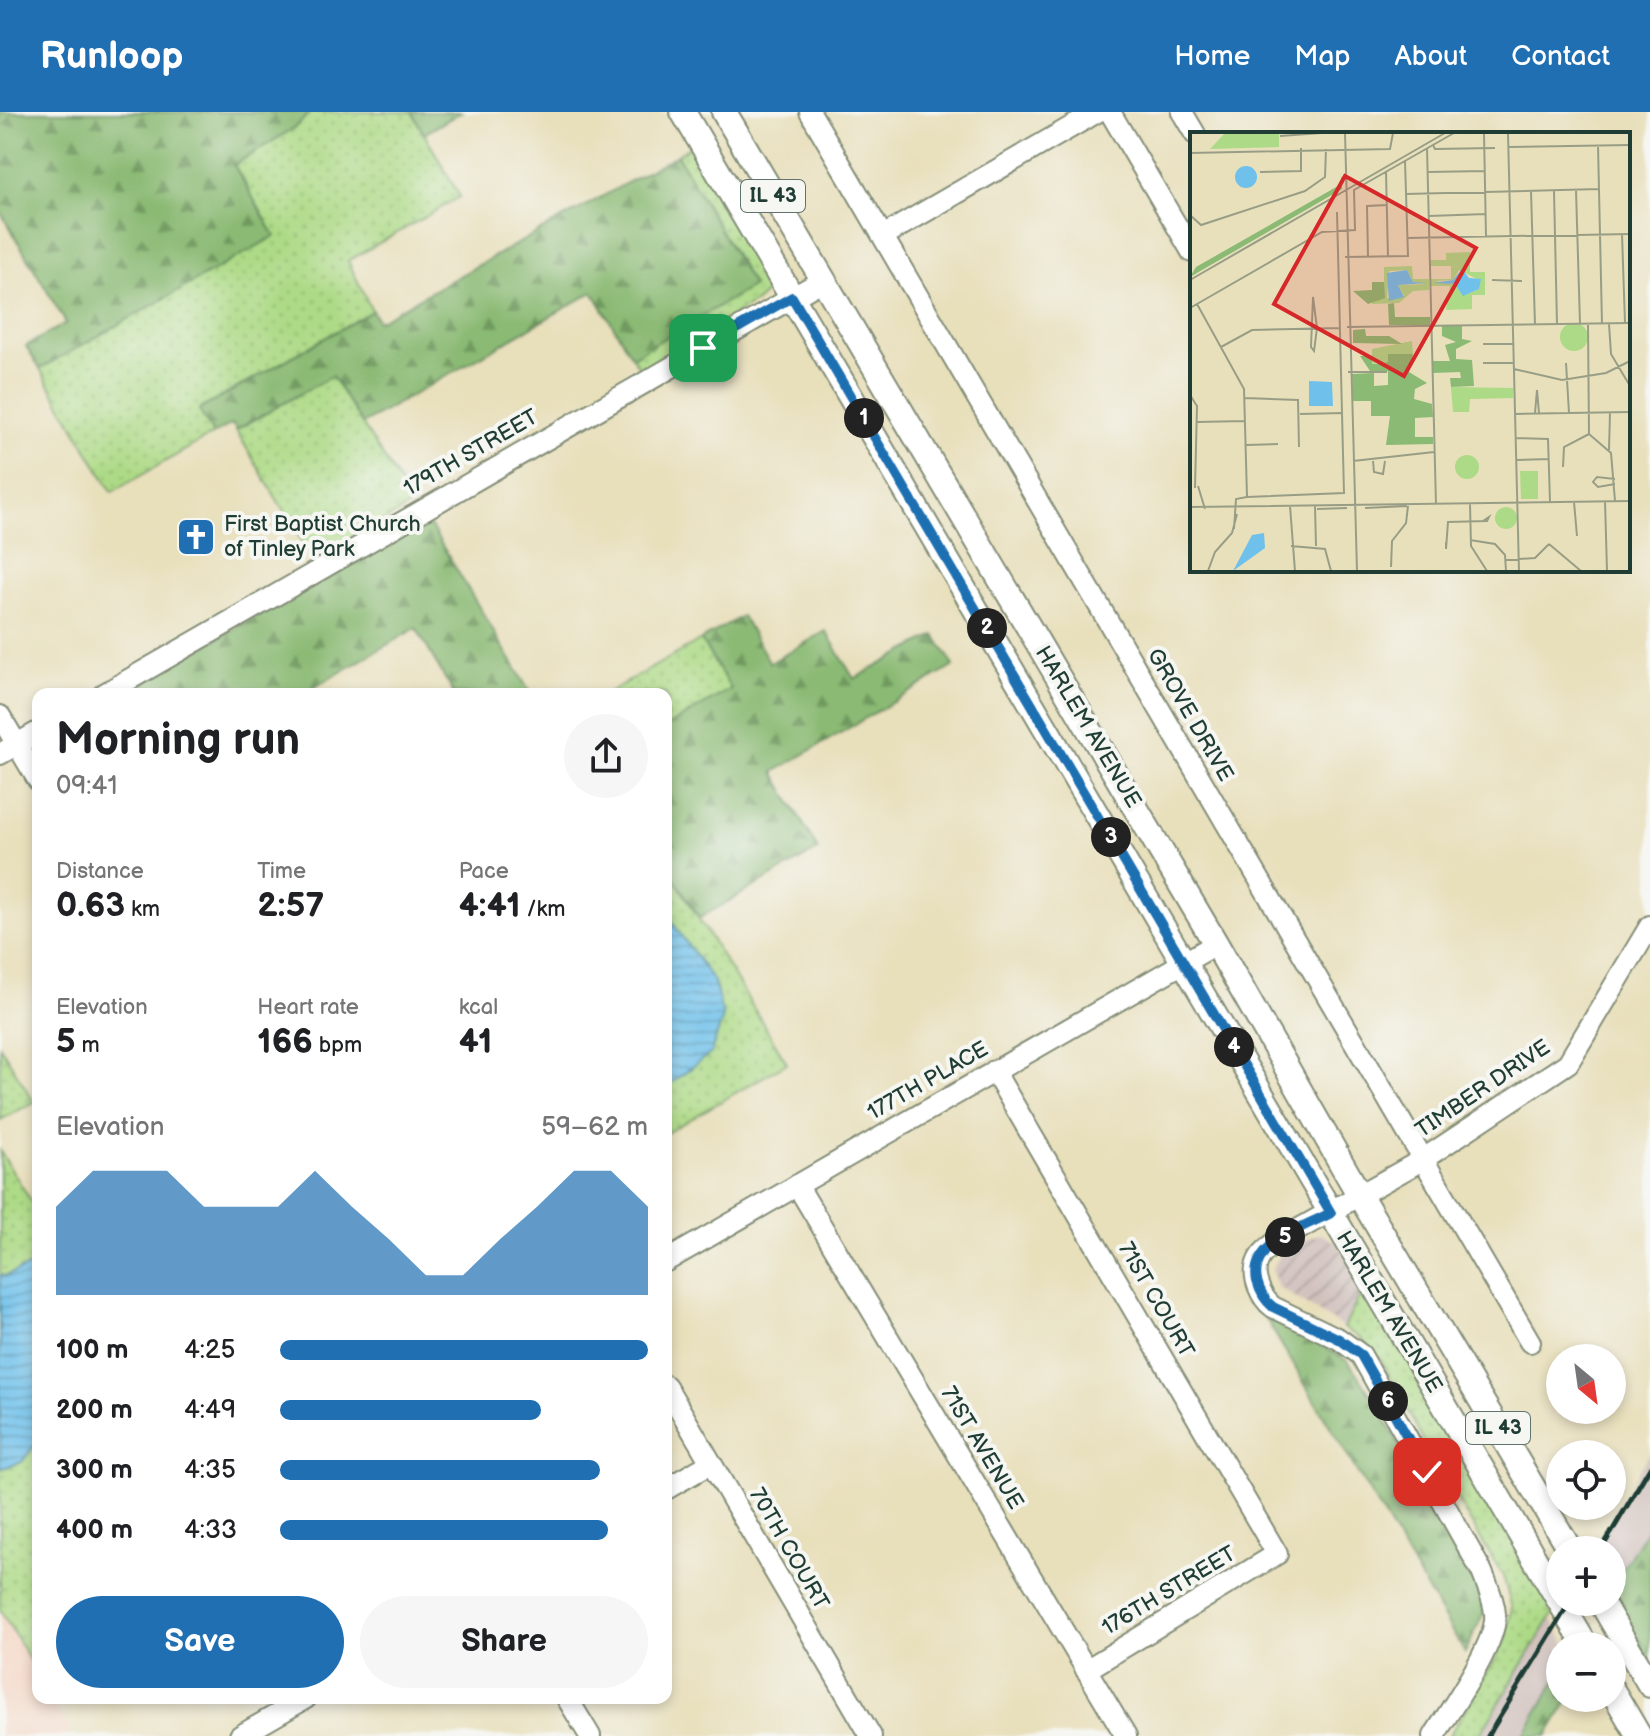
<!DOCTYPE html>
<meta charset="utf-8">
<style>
body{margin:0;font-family:"Balsamiq Sans",sans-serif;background:#f6f6f6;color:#202124;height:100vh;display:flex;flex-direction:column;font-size:30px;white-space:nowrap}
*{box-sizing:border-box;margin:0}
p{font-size:26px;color:#757577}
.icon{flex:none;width:44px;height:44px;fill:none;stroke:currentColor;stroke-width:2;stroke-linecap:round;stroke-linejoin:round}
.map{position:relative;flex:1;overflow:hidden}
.panel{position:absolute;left:32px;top:576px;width:640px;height:1016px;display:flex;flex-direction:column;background:#fff;border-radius:16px;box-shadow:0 4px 12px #0003}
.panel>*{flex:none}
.needle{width:52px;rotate:151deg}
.tools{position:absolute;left:1546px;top:1232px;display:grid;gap:16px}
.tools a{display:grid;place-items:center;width:80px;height:80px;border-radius:50%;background:#fff;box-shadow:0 4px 12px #0003;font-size:40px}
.pin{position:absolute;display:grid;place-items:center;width:68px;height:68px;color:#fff;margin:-34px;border-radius:16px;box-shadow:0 4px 12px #0006}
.km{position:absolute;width:40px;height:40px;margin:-20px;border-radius:50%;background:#222;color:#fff;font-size:22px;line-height:40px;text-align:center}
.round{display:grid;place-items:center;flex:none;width:84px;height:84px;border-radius:42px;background:#f6f6f6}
.headline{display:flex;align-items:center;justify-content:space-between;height:136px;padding:0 24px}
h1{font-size:44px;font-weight:700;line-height:60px}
.stats{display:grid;grid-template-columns:repeat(3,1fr);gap:12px;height:136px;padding:8px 24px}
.stats div{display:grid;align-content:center}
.stats b{font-size:34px;font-weight:700}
.stats small{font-size:22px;font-weight:400}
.stats p{font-size:22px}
.chart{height:224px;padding:16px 24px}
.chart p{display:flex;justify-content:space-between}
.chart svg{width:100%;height:144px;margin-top:8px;fill:#1f6fb2;opacity:.7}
.button{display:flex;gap:16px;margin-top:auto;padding:16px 24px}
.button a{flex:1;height:92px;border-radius:48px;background:#1f6fb2;color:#fff;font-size:32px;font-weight:700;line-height:92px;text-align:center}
.button a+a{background:#f6f6f6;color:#202124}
ul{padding:0 24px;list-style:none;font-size:26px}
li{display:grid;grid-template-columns:128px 96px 1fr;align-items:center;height:60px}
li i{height:20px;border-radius:10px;background:#1f6fb2}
header{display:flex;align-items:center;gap:48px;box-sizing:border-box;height:112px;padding:0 40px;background:#1f6fb2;color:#fff}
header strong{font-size:38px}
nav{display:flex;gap:44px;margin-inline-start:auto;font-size:28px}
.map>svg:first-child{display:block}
</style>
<header>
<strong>Runloop</strong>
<nav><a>Home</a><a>Map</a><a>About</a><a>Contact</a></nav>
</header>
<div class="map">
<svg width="1650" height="1624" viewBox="0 0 1650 1624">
<defs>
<pattern id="industrial-furrows" width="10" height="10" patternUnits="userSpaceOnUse" patternTransform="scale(2)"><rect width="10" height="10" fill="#d0c0bc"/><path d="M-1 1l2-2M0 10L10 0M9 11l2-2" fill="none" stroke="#a89d9a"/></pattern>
<pattern id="grass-dots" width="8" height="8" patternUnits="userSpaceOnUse" patternTransform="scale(2)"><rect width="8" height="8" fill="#adda86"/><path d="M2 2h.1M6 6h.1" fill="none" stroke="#94bc74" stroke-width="1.8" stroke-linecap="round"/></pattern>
<pattern id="forest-firs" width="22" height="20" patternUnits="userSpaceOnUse" patternTransform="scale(2)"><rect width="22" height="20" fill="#8aba73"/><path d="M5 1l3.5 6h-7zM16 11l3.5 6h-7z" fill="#70985f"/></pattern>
<pattern id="water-rules" width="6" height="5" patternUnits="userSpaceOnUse" patternTransform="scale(2)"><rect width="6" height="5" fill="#6fc1eb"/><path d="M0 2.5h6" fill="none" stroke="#5b9ebf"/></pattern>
</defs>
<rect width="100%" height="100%" fill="#f6f6f2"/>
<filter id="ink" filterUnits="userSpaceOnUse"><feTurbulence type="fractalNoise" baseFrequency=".0125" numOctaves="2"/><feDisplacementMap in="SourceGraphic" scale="16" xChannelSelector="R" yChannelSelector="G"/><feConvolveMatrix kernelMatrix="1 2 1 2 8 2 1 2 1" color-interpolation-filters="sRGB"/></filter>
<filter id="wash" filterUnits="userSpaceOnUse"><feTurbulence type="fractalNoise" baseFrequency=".006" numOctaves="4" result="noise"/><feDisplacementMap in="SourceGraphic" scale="32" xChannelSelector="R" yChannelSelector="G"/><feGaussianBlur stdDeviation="1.8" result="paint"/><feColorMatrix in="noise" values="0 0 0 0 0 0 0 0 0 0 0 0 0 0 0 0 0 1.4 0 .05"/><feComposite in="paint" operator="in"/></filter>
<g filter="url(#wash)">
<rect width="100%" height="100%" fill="#e8dfbb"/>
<path fill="#f4d3c0" d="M0 1498 38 1564V1586H51L71 1620 64 1624H0Z"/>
<path fill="url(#industrial-furrows)" d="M1321 1122 1337 1131 1364 1174 1344 1216 1278 1175 1272 1158 1280 1142 1300 1129Z"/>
<path fill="#d0c0bc" d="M1650 1340V1412L1612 1475V1438H1592Z
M1551 1506 1567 1534H1560V1562L1523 1624H1480Z"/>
<path fill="url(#grass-dots)" stroke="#668c5d" stroke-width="2" d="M311 0H412L460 85 348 149 372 199 200 297 213 322 112 380 40 257 274 124 234 53 294 16Z
M691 34 772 164 771 176 756 190 640 257 632 245 753 174 677 43Z
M332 264 413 392 314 450 236 318Z
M701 528 731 577 666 615V582H606Z
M666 753 787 951 666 1021V975L711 941 674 813 666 797Z
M0 934 34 990 0 1008Z
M0 1039 38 1100V1151L6 1164 0 1163Z
M1364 1174 1555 1499 1479 1624H1449L1505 1531 1512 1496 1503 1464 1434 1349 1381 1247 1360 1226 1344 1216Z
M38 1329V1547L31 1551 0 1498V1357L22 1350Z"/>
<path fill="url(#forest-firs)" stroke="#547c54" stroke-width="2" d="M0 0H311L294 16 234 53 275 124 40 257 26 234 66 211 0 99Z
M412 0H461L424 22Z
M677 43 753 174 632 245 593 180 362 312 332 264 236 318 232 312 213 322 199 298 372 199 378 209Z
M421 411 431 415 531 582H454L416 516 303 582H120Z
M742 504 770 551 826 519 854 567 935 523 954 554 774 660 818 738 700 806 666 753V615L731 577 701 528Z
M1265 1205 1307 1225 1348 1249 1374 1287 1478 1478 1484 1501 1465 1541Z
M1650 1412V1552L1612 1486V1475Z
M1560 1562V1586H1570L1547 1624H1523Z"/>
<path fill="url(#water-rules)" stroke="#477f90" stroke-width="2" d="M666 797 674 813 714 870 723 905 711 941 666 975Z
M38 1151V1329L22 1350 0 1357V1163L6 1164Z"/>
</g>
<g filter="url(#ink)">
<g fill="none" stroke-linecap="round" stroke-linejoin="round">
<g stroke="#848e78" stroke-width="24">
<path id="minor" d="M810 0 1530 1230
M1110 0 1192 140
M1182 0 1195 22
M883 124 1097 0
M104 582 823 168
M0 604 38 668
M0 642 38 620
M994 959 1277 1442 1086 1558
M797 1073 1126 1624
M666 1149 1216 832
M666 1274 871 1624
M666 1377 711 1351
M567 1586 590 1624
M240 1624 306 1586
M1434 1624C1450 1598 1498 1530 1495 1502 1494 1487 1487 1473 1482 1460L1361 1243 1339 1227 1273 1195C1261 1186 1251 1164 1258 1149 1261 1141 1270 1135 1276 1130L1422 1048 1568 951 1650 814"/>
</g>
<g stroke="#848e78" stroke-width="28">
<path id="major" d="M683 0 1586 1534
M724 0 1216 832 1360 1084 1570 1438
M1601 1490 1650 1573
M1612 1578 1639 1624"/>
</g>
<use href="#minor" stroke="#fff" stroke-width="20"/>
<use href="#major" stroke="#fff" stroke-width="24"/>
<path stroke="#1f3d34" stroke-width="5" d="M1601 1438 1650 1355
M1488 1624 1570 1490"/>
</g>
</g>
<g fill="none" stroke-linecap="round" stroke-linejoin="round" filter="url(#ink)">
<g stroke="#fff" stroke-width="16">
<path id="route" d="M703 236 792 185 1331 1101C1304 1115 1249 1131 1257 1169 1260 1180 1264 1188 1273 1195L1339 1227 1361 1243 1427 1360"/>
</g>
<use href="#route" stroke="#1f6fb2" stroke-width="10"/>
</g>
<defs>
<g id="church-square" transform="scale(2)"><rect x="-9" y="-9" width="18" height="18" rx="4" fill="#1f6fb2" stroke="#f6f6f2"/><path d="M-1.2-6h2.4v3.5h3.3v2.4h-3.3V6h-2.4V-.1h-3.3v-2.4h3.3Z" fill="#fff"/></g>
</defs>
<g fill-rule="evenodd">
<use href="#church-square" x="196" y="425"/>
</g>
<g text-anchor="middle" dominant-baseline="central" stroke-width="8" stroke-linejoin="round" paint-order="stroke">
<g fill="#f6f6f2" stroke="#60746d" stroke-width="2">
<rect x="741" y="68" width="64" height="32" rx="6"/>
<rect x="1466" y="1300" width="64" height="32" rx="6"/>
</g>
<g font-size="20" font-weight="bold" fill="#1f3d34">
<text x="773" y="84">IL 43</text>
<text x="1498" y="1316">IL 43</text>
</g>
<g font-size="22" fill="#1f3d34" stroke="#f6f6f2">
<text transform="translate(471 341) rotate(-30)">179TH STREET</text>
<text transform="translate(1190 603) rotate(60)">GROVE DRIVE</text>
<text transform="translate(1088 615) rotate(59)">HARLEM AVENUE</text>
<text transform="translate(928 969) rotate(-30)">177TH PLACE</text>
<text transform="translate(1483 977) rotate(-34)">TIMBER DRIVE</text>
<text transform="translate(1156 1188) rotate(60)">71ST COURT</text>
<text transform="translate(1389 1200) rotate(59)">HARLEM AVENUE</text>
<text transform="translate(982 1336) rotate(59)">71ST AVENUE</text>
<text transform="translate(789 1437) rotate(60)">70TH COURT</text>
<text transform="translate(1169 1479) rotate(-31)">176TH STREET</text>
</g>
<g font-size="22" fill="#1f3d34" stroke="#f6f6f2" text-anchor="start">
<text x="224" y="412">First Baptist Church<tspan x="224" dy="25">of Tinley Park</tspan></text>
</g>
</g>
<g transform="translate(1190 20)">
<rect width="440" height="440" fill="#e8dfbb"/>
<path d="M280 120V140H295V163H282V177L256 178 260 154H240V147H261V134H240V128H256V121ZM269 138 287 147 289 157 275 163 265 152 245 149 263 148ZM222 134 223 147H239V158L223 159 209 171 182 172V167L194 162V135ZM217 138 223 150 235 152 208 153 214 164 197 166 199 139ZM222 209 223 222 199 223 198 230 182 232V217ZM261 255 323 256V266L280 267 279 280H263ZM330 339H348V367H331ZM305 386a11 11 0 1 1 22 0a11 11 0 1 1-22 0Z" fill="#adda86" fill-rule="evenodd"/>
<path d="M152 44V57L0 145 6 135 148 54ZM182 150H194L195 166 178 172 163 159 182 158ZM204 171 205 185H240V193H199L198 172ZM252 194H272V207L282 209 266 217V227L282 228 284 254 261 255 260 246H271L270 240 243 241V229H260L255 213 266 210 252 204ZM175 197 176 204H199L212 212 163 211V198ZM198 222H223L219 240 237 251 225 257 224 267 242 272 243 285 225 286V305H243V312L196 313 200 284H181V269H163L162 242 184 241V254L198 253V239H180L170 224H182V232H187L198 230Z" fill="#8aba73"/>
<path d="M35 1H89V15L20 17ZM370 205a14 14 0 1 1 28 0a14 14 0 1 1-28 0ZM265 335a12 12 0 1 1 24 0a12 12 0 1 1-24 0Z" fill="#adda86"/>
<path d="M45 45a11 11 0 1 1 22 0a11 11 0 1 1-22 0ZM272 137 279 146 291 147 289 157 273 164 265 152 243 151 263 148ZM217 138 223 150 237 151 208 153 214 165 199 169 197 141ZM119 249 142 250 143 274H119ZM74 401 75 416 43 439 62 403Z" fill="#6fc1eb"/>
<path fill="none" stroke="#989e85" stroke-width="2" d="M155 1 167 439M294 1 296 105M318 1 329 439M90 4 132 1M243 13 245 17 305 16M408 13 412 192M318 15 440 13M237 16 246 373M0 21 200 17 203 1M70 40 111 39V16M196 40 198 125M238 40 295 39M386 58 390 192M341 59 345 193M364 59 367 192M216 62 409 57M0 83 11 93 115 59 135 45 136 17M239 84 296 82M432 102 435 191M217 106 440 102M155 125 218 124 215 29M178 125 177 74 197 73M0 148 255 1M302 148 332 149M123 165 127 196 124 219 121 215ZM7 172 54 257 57 365 46 367 44 397M0 176 132 100 165 98 164 58 264 1M398 192 399 302 421 321 425 369M419 192 421 222 440 254M157 195 440 191M293 212H324M31 215 62 198 150 196M293 231H324M376 231 379 281M324 237 372 248 416 241 440 229M158 240H197M0 263 7 274 5 356M55 266 108 268 109 315M345 281 347 258 349 281M110 282 153 281M326 282 440 280M7 290 55 289M326 306 358 307 360 370M56 313 88 312M419 318 420 280M327 328 359 327M163 329 244 320M183 329 184 340 193 342 195 329M373 335 374 315 399 302M425 347 407 345 403 350 408 355 425 352M8 354 15 377M57 365 154 361 147 80M415 369 417 439M384 370 387 404M280 372 281 414 297 439M100 374 105 439M125 374 126 414M0 375 440 369M175 376 217 374M127 377 157 376M280 408 305 412 315 423 316 439M256 410V417L258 390 297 389 299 385 293 389M359 412 391 439M101 414 135 417 141 439M316 428 345 426 359 412M201 435 202 409 216 391 218 374M18 439 25 420 42 401 47 382"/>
<path fill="#d62828" fill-opacity="0.15" stroke="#d62828" stroke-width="4" d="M155 44 286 116 214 244 84 172Z"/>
<rect width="440" height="440" fill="none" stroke="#1f3d34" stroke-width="4"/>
</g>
</svg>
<div class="tools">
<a><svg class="needle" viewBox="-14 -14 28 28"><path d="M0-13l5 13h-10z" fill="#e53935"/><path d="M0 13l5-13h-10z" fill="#757577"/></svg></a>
<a><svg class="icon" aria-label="locate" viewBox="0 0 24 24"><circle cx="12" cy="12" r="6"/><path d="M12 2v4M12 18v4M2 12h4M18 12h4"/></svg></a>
<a>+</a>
<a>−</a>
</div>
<div class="pin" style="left:703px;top:236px;background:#1e9e55"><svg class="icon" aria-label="arrive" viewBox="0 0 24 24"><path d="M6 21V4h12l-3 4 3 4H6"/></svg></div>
<div class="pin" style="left:1427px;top:1360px;background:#d93025"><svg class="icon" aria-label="check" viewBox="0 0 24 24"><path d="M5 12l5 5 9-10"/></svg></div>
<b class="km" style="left:864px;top:306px">1</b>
<b class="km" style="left:987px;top:516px">2</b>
<b class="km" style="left:1111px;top:725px">3</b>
<b class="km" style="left:1234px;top:935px">4</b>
<b class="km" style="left:1285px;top:1125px">5</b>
<b class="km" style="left:1388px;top:1289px">6</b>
<section class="panel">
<div class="headline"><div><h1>Morning run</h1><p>09:41</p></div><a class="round"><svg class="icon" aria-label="share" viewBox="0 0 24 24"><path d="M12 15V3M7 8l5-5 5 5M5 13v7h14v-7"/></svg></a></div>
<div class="stats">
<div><p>Distance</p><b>0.63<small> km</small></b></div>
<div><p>Time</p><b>2:57</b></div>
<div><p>Pace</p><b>4:41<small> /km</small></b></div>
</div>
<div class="stats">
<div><p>Elevation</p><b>5<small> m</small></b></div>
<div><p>Heart rate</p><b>166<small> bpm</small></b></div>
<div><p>kcal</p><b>41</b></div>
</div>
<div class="chart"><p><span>Elevation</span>59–62 m</p>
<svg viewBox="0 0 160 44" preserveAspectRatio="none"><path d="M0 44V17L10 6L20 6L30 6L40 17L50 17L60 17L70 6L80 17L90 27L100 38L110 38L120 27L130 17L140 6L150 6L160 17V44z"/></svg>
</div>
<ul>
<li><b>100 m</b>4:25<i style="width:100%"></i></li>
<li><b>200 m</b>4:49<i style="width:71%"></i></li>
<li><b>300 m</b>4:35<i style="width:87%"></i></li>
<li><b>400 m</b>4:33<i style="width:89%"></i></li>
</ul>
<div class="button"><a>Save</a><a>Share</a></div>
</section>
</div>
